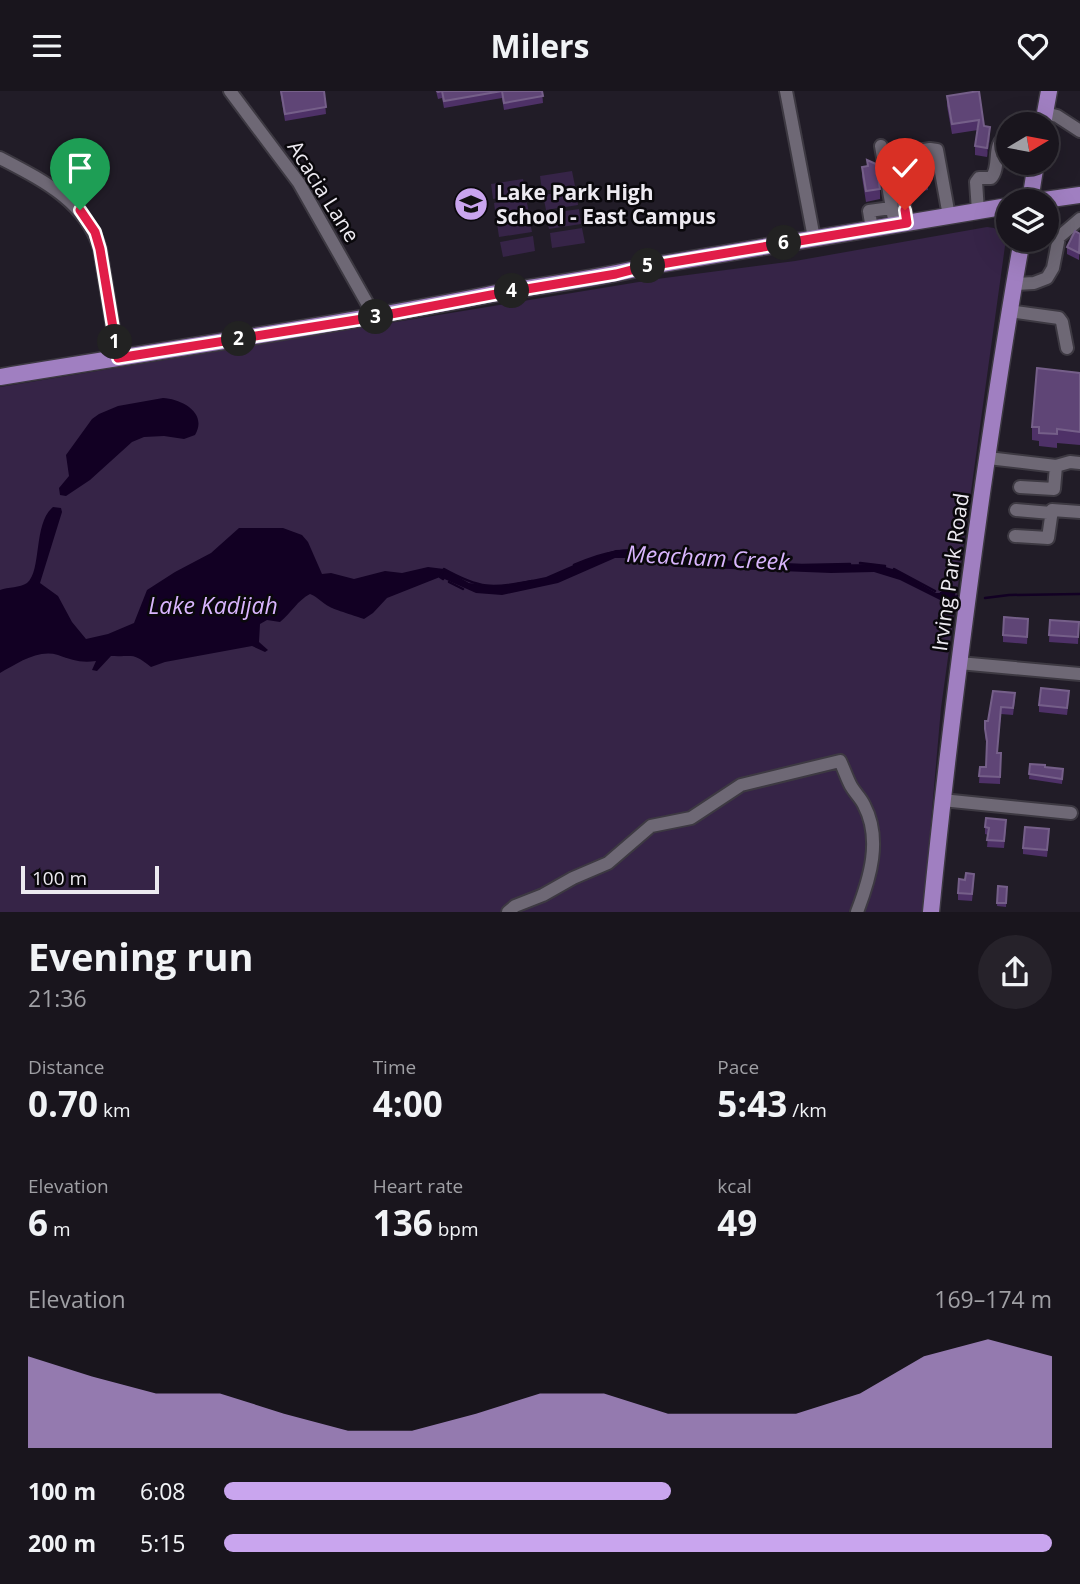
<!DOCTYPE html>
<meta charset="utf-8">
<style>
body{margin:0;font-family:"Open Sans",sans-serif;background:#26222a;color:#f1f3f6;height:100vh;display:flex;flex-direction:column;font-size:26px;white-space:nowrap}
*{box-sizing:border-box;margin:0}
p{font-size:23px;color:#9f9fa4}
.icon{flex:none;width:38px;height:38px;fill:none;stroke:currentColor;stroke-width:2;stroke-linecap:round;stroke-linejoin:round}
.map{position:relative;height:821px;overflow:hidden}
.side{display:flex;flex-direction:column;background:#19151d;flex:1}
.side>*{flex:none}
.needle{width:46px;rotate:80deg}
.buttons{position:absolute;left:996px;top:21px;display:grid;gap:14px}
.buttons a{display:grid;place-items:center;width:63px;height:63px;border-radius:50%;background:#19151d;box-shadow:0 7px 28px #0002,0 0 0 2px #37343b;font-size:35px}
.scale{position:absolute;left:21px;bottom:18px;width:138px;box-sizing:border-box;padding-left:7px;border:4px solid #edeaf1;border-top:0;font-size:19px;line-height:24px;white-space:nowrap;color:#edeaf1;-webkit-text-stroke:5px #0a080c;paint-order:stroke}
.pin{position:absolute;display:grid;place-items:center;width:60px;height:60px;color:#fff;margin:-72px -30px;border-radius:50% 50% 50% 0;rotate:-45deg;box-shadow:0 0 7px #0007}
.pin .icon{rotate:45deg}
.km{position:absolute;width:35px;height:35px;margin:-18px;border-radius:50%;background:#222;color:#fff;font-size:19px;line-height:35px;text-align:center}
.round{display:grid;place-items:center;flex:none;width:74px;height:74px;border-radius:37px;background:#26222a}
.head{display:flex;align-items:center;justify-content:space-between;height:119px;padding:0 28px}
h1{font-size:38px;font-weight:700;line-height:52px}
.metrics{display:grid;grid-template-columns:repeat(3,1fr);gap:10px;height:119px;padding:7px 28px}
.metrics div{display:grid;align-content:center}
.metrics b{font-size:35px;font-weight:700}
.metrics small{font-size:19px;font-weight:400}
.metrics p{font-size:19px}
.chart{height:196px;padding:14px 28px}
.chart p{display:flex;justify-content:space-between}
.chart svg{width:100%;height:126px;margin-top:7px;fill:#c9a5ee;opacity:.7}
ul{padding:0 28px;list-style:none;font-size:23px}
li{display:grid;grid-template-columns:112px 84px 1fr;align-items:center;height:52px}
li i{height:18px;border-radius:9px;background:#c9a5ee}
header{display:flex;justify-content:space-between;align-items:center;height:91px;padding:0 28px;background:#19151d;font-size:32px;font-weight:700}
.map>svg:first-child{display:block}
</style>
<header><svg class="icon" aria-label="menu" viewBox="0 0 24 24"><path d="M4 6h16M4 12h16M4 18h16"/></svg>Milers<svg class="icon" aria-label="heart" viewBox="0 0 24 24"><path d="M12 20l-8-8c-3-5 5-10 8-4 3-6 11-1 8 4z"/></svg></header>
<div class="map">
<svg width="1080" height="821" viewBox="0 0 1080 821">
<rect width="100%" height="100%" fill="#211c27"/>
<path fill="#362447" d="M572 80 575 95 542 100 540 85Z
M523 88 526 103 493 108 491 93Z
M576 99 578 114 546 119 543 104Z
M526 107 529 122 496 127 494 112Z
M579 118 581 133 549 138 546 123Z
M529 126 532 141 499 146 497 132Z
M987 136 994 137 1006 146 1005 155 941 617 923 821H0V296L657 188 795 170Z
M582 137 585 152 552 157 550 142Z
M533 145 535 160 503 166 500 151Z"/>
<path fill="#120023" d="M163 307C182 308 208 322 195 344L184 348 164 345 144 346 132 351 90 389 66 405 60 404 59 397 69 385 66 364 92 328 99 323 118 315Z
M53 416 61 417 62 421 40 492 58 505 72 531 86 548 108 543 134 532 147 499 175 481 211 462 239 437H283L302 444 308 451 322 483 331 482 354 488 385 480 402 482 428 476 444 478 469 492 497 496 546 486 585 469 616 459 639 458 670 467 689 469 802 474 875 473 896 479 936 502H940L951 496 954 500V511L950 514 900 489 874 481 831 482 678 476 640 467H615L558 492 502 504 476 502 440 486 387 507 373 522 364 528C358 526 333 518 330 516 322 512 318 506 310 503 298 509 291 522 280 531L267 529 260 533 259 551 268 559 265 561 252 555 165 571 151 576C132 561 135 566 111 565L97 580 92 579 96 570C80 572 72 569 58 564 37 558 17 573 0 582V499C8 496 20 497 27 492 42 480 33 432 53 416Z"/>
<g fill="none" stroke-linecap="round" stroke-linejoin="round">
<path stroke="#120023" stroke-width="2.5" d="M710 470 802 474 850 473
M860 472 885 475
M574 474C603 461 628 455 659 463
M894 478 935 500
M443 488 440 486 444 478C480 498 492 498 532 490
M449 491 463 498
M941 502 951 496 954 500V506L960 505
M985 507 1009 504 1080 503"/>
<g stroke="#3d3942" stroke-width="16">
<path id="minor" d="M230 0 299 92 375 226
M786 0 814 147
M1045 22 1057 25 1080 40
M881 55 895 134
M0 67C42 89 86 110 100 158L118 267
M978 120 976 91 979 87H991C1002 75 990 51 1008 46
M907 132 896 68 900 63 930 58 937 59 949 125
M872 138 869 120 891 117
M1014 193 1034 192 1047 187 1053 177 1059 146 1080 128
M1009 220 1059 227 1062 231 1067 257
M988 367 1056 375 1070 371 1080 372
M1020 396 1054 398 1056 375
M1016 419 1051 422
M1015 445 1048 447 1052 419 1080 421
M959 572 1080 583
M942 709 1071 722
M508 821 515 815 543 804 573 787 608 772 651 735 691 727 741 694 840 670C844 678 847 688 851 695 855 702 861 707 864 714 882 748 870 787 857 821"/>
</g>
<g stroke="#3d3942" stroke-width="19">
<path id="major" d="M1043 33 1049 0
M1030 110 1036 72
M1037 110 1080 104
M0 286C163 259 325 236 487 204 539 194 592 189 644 176L1008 115
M931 821C945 678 963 537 983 395 995 313 1007 230 1022 149"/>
</g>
<use href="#minor" stroke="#6e6875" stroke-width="12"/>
<use href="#major" stroke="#a07fc1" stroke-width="16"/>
</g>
<path fill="#4e3167" d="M280 0H324L326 23 285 30Z
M436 0H542L543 12 504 19 502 7 444 17 442 7 438 8Z
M979 0 984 35 990 46 987 66 975 64V55L978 39 952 43 947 15V5Z
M906 62 928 89V99L911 102 906 73Z
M867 69 880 98V108L866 111 862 86V76L867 75Z
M1080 143 1079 169 1067 163V156Z
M1080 282V354L1057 352V357L1039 355V350L1032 349V336Z
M1050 529 1079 531 1078 553 1049 551Z
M1028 535 1027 553 1003 551V544Z
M993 600 1015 609 1013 624 1001 623 997 662H1001L1000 693 979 692 980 676H986L987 656 985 645V638L988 630Z
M1069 607 1067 624 1039 621V614Z
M1030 673 1045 676 1063 678 1062 693 1029 688Z
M985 736H1006L1004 757 987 756 988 744 985 743Z
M1049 745 1047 766 1023 763V757Z
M965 789 974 790 972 810 958 809V802Z
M998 795 1007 796 1006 816 997 815Z"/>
<path fill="#352047" d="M990 36V46L987 66V57Z"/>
<path fill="#5f4576" stroke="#755f89" stroke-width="2" d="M281 0H324L326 16 285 23Z
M437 0H542L543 5 504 12 502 0 444 10 442 0 438 1Z
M979 0 984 35 990 36 987 57 975 55 979 29 952 33 947 5Z
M923 60 928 89 911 91 906 62Z
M867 69 876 73 880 98 866 100 862 76 868 75Z
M1075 140 1080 143 1079 162 1067 156Z
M1037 277 1080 282V341L1057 338V343L1039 342V336H1032Z
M1004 526 1028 528 1027 546 1003 544Z
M1050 529 1079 531 1078 546 1049 544Z
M1041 597 1069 600 1067 617 1039 614Z
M993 600 1015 602 1013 617 1001 616 997 662H1001L1000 686 979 685 980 676H986L987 650 985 638V630H988Z
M1030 673 1045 674V676L1063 678 1062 688 1029 683Z
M986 727 1006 729 1004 750 987 749 989 737 985 736Z
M1025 736 1049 738 1047 759 1023 757Z
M966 782 974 783 972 803 958 802 959 788 965 789Z
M998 795 1007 796 1006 812H997Z"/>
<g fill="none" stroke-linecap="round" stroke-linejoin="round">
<g stroke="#fff" stroke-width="14">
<path id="route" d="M80 119 95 141 100 158 118 267 375 226 491 204 616 183 643 176 907 132 905 119"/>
</g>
<use href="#route" stroke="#e11d48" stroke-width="9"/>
</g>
<defs>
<g id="school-disc" transform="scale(1.75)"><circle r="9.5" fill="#c9a5ee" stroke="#0a080c"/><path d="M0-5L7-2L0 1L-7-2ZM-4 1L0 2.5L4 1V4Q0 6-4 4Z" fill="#111"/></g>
</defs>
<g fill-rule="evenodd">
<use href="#school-disc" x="471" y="113"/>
</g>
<g text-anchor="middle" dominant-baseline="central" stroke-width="5" stroke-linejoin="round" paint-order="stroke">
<g font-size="21" fill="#edeaf1" stroke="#0a080c">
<text transform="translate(324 100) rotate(58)">Acacia Lane</text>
<text transform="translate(950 481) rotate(-82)">Irving Park Road</text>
</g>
<g font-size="21" font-weight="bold" fill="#edeaf1" stroke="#0a080c" text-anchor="start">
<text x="496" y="101">Lake Park High<tspan x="496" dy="24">School - East Campus</tspan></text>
</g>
<g font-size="23" font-style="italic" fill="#d9b5fe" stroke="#0a080c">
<text transform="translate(708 466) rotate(3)">Meacham Creek</text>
<text x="213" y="514">Lake Kadijah</text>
</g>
</g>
</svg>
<div class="buttons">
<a><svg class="needle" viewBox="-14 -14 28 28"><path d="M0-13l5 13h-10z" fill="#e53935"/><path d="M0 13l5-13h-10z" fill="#9f9fa4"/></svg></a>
<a><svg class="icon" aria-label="layers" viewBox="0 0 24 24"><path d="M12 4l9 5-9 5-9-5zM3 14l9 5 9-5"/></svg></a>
</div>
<div class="scale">100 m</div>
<div class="pin" style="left:80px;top:119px;background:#1e9e55"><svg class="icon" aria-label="arrive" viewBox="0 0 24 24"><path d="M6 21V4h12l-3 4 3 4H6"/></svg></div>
<div class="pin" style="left:905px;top:119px;background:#d93025"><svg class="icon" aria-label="check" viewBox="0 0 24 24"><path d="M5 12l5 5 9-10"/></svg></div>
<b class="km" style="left:115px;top:251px">1</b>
<b class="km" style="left:239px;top:248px">2</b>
<b class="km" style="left:376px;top:226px">3</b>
<b class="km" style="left:512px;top:200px">4</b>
<b class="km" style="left:648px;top:175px">5</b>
<b class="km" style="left:784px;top:152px">6</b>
</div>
<section class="side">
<div class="head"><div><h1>Evening run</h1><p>21:36</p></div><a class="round"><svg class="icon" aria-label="share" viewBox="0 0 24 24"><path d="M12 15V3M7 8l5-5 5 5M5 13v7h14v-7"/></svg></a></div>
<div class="metrics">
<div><p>Distance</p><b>0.70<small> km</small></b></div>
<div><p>Time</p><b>4:00</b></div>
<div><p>Pace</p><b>5:43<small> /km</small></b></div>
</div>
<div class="metrics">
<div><p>Elevation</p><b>6<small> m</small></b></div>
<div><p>Heart rate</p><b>136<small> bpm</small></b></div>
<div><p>kcal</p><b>49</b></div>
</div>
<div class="chart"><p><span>Elevation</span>169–174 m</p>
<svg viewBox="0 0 160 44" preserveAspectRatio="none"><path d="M0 44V12L10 19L20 25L30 25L40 32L50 38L60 38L70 32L80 25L90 25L100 32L110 32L120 32L130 25L140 12L150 6L160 12V44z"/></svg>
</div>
<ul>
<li><b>100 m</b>6:08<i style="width:54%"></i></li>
<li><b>200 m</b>5:15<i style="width:100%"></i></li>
</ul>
</section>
